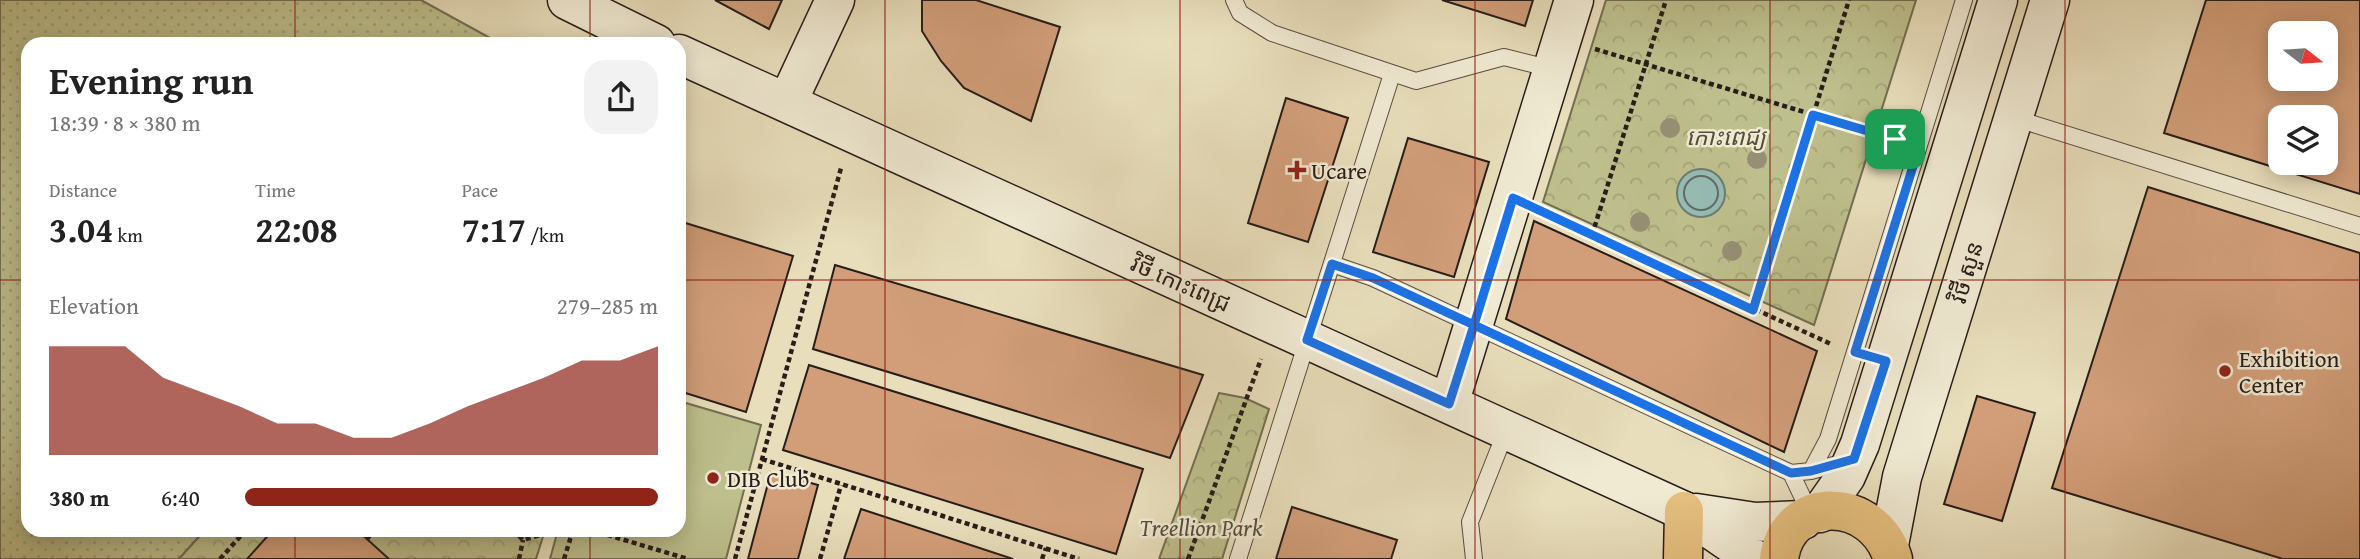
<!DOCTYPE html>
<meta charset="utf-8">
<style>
body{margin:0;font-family:"Gentium Book Plus","Noto Sans Khmer",serif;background:#f2f2f2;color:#222;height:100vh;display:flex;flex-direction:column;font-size:26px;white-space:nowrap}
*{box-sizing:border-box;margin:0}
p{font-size:23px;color:#767676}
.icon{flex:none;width:38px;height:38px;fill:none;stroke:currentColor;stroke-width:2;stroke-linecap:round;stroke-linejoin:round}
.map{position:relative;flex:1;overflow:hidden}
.side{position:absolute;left:21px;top:37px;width:665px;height:500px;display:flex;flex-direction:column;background:#fff;border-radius:21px;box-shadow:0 4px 18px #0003}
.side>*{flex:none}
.needle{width:46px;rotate:107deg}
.buttons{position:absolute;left:2268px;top:21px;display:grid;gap:14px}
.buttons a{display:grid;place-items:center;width:70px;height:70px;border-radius:14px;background:#fff;box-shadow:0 4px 18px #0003;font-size:35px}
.pin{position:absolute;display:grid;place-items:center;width:60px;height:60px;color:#fff;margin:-30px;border-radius:14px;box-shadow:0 4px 10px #0006}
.round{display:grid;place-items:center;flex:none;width:74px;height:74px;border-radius:21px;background:#f2f2f2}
.summary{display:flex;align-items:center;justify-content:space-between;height:119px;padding:0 28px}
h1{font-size:38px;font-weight:600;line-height:52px}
.figures{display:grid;grid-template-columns:repeat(3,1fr);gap:10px;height:119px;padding:7px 28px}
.figures div{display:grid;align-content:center}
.figures b{font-size:35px;font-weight:600}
.figures small{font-size:19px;font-weight:400}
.figures p{font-size:19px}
.chart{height:196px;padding:14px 28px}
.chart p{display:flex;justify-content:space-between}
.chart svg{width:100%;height:126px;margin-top:7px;fill:#8f2418;opacity:.7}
ul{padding:0 28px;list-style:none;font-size:23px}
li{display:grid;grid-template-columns:112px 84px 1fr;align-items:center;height:52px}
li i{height:18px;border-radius:9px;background:#8f2418}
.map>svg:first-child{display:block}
</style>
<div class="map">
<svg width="2360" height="559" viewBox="0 0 2360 559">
<defs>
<pattern id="grass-dots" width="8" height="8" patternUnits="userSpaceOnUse" patternTransform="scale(1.75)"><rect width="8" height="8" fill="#bdbf8c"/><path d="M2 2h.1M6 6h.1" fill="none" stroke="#a2a478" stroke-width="1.8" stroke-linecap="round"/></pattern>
<pattern id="park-crowns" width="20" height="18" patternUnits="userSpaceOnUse" patternTransform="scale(1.75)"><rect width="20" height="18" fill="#bdbf8c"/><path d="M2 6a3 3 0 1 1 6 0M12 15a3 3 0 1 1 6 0" fill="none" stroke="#a2a478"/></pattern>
</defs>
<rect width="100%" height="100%" fill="#e8debb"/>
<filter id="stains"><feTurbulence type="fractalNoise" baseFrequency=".00286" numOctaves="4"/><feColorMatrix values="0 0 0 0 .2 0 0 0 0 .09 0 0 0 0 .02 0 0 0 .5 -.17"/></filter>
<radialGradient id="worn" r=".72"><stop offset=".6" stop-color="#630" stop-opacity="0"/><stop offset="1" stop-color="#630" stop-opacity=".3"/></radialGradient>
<path fill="url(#grass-dots)" stroke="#726e52" stroke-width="2" d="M0 0H421L501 44H28V530H205L179 559H0Z"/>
<path fill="url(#park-crowns)" stroke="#726e52" stroke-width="2" d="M1606 0H1916L1814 325 1543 202Z
M1219 393 1245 398 1269 409 1222 559H1159Z
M205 530H545L536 559H179Z"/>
<path fill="#bdbf8c" stroke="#726e52" stroke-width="2" d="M679 401 761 425 726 559H550L558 530H679Z"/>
<path fill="#97bcb3" stroke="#6b7c75" stroke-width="2" d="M1677 193a24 24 0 1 1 48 0a24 24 0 1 1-48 0Z"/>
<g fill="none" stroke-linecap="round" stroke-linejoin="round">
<path stroke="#606c66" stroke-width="2" d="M1684 193a17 17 0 1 1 34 0a17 17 0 1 1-34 0Z"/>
</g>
<path fill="#d19e79" stroke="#281d18" stroke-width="2" fill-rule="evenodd" d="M715 0H782L769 29Z
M922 0H976L1060 27 1031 121 964 88 941 61 922 31Z
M1442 0H1533L1525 26Z
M2206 0H2360V194L2164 133ZM2280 33H2326V79H2280ZM2280 117H2326V163H2280Z
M1286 98 1348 118 1308 242 1248 223Z
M1408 138 1489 162 1454 277 1373 252Z
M2148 187 2360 253V559H2283L2052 488Z
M679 221 793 256 746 412 679 391Z
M1534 221 1817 351 1784 452 1506 319Z
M835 265 1203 375 1170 458 813 349Z
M809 365 1143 469 1116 554 783 450Z
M1977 396 2035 413 2002 521 1944 504Z
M771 472 818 485 798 559H748Z
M1292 507 1397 540 1391 559H1276Z
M861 509 1013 559H844Z
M273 530H357L389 559H247Z"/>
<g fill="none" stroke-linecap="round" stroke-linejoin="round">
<g stroke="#584d41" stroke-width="18">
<path id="lane" d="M1234 0 1240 13 1272 33 1416 81 1504 57 1552 69
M2014 118 2360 226
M1332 264 1373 278 1791 473 1811 471 1849 461
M1811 471 1828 439 1964 0
M1791 473 1811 515
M1238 559 1392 74
M1474 559 1470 522 1506 431"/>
</g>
<g stroke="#281d18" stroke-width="41">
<path id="secondary" d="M567 0 656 44
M679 54 1684 511 1754 559
M787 103 835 0
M1449 404 1574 0
M1696 513 1755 522 1803 520
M1820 513 1846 476 1860 444 1998 0
M1889 545 1902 477 2050 0"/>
</g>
<g stroke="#281d18" stroke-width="41">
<path id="primary" d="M1683 559 1684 511
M1779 559C1787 494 1874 495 1893 559"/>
</g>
<path stroke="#281d18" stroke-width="4.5" stroke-dasharray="5 3.5" stroke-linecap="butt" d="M1595 49 1894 139
M1547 214 1831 344
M1592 235 1666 0
M1753 309 1849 0
M762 459 1079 559
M513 530 523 540 558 530
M591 530 688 559
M367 539 374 530
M220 559 246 530
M519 559 523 540
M564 559 573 530
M735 559 841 168
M820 559 841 485
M1042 559 1046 548
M1188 559 1261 359"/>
<use href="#lane" stroke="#f0ead3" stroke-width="16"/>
<use href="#secondary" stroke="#f0ead3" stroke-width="38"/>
<use href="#primary" stroke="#e4bf7e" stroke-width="38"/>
</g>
<g fill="#978f75">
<circle cx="1670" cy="128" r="10"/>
<circle cx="1757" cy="159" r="10"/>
<circle cx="1640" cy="222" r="10"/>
<circle cx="1732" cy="251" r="10"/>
</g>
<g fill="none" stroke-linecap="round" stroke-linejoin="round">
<g stroke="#fff" stroke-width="14">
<path id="route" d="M1895 139 1813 115 1753 310 1513 198 1474 325 1373 278 1332 264 1307 340 1449 404 1474 325 1791 473 1811 471 1854 459 1886 361 1855 352 1919 147 1895 139"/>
</g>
<use href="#route" stroke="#1a73e8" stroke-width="9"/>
</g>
<path fill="none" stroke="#8f2418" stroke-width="2" stroke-opacity="0.55" d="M295 0V44M590 0V44M885 0V559M1180 0V559M1475 0V559M1770 0V559M2065 0V559M0 280H28M679 280H2360M295 530V559M590 530V559"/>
<g fill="#8f2418" stroke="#f0ead3" stroke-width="2.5">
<path d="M1293.5 159.5h7v7h7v7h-7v7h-7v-7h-7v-7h7z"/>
<circle cx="2225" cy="371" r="7"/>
<circle cx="713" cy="478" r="7"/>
</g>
<g text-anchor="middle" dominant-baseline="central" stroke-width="5" stroke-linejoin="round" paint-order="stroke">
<g font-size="23" font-style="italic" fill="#554e3b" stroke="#f0ead3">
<text x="1726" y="136">កោះពេជ្យ</text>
<text x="1201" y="527">Treellion Park</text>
</g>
<g font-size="23" fill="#281d18" stroke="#f0ead3" text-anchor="start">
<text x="1311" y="170">Ucare</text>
<text x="2239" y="358">Exhibition<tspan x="2239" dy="26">Center</tspan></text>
<text x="727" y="478">DIB Club</text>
</g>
<g font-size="23" fill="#281d18" stroke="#f0ead3">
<text transform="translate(1966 272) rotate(-73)">វិថី សួន</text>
<text transform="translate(1181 283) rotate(24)">វិថី កោះពេជ្រ</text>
</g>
</g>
<rect width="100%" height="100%" filter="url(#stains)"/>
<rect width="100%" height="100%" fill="url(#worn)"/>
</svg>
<div class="buttons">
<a><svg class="needle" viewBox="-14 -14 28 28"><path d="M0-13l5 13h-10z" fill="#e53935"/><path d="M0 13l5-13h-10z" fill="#767676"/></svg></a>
<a><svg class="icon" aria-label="layers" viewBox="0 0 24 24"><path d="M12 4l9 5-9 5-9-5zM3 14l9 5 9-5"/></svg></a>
</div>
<div class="pin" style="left:1895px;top:139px;background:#1e9e55"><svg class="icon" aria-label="arrive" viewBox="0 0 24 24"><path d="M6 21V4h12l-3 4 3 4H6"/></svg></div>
<section class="side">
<div class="summary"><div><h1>Evening run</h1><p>18:39 · 8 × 380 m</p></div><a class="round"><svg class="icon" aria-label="share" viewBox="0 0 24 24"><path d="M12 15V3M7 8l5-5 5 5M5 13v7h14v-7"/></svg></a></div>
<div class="figures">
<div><p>Distance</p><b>3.04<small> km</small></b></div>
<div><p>Time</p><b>22:08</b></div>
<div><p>Pace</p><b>7:17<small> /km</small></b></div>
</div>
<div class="chart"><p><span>Elevation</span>279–285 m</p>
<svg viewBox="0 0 160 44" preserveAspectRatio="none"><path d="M0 44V6L10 6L20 6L30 17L40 22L50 27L60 33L70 33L80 38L90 38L100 33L110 27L120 22L130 17L140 11L150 11L160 6V44z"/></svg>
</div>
<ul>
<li><b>380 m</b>6:40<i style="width:100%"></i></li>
</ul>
</section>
</div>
